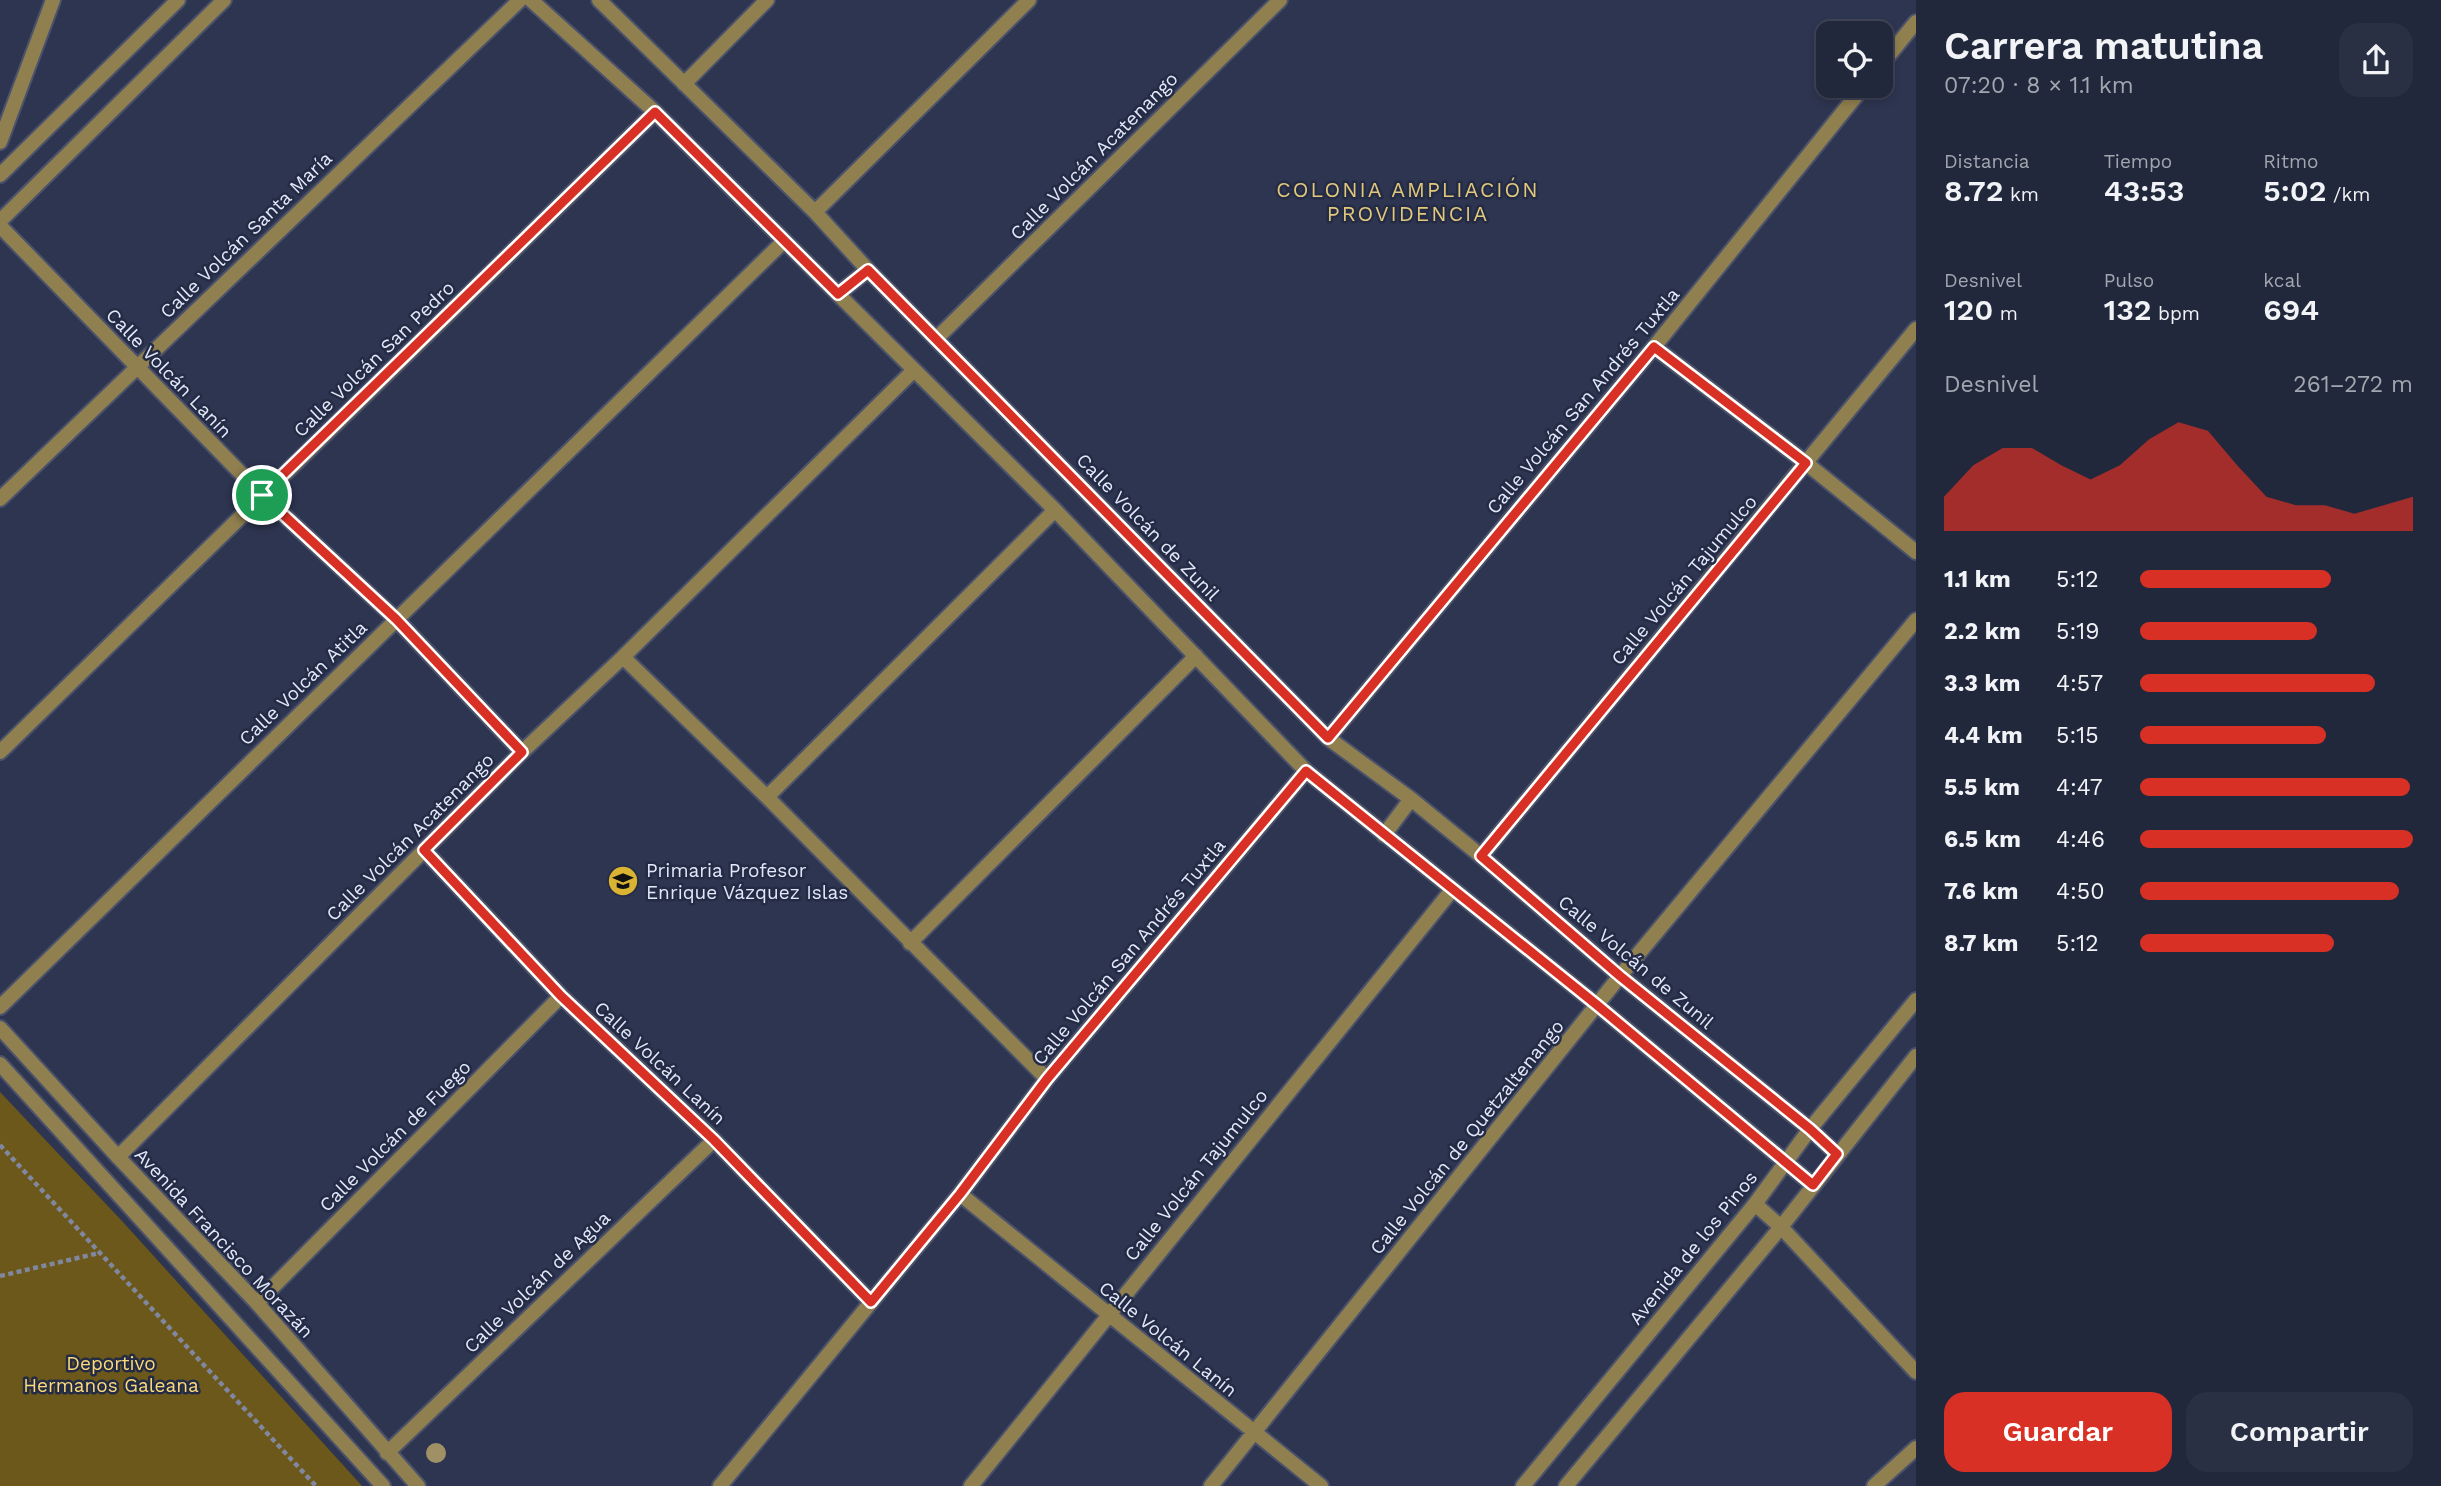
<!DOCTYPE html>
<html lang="es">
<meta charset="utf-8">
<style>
body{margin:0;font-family:"Work Sans",sans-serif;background:#2a3043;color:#f1f3f6;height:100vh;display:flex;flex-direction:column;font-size:26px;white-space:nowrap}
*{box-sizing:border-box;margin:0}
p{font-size:23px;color:#a2a6af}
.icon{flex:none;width:38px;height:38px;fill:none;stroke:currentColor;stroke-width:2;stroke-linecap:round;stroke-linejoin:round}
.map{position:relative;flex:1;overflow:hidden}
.sheet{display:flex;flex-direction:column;background:#22283c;width:525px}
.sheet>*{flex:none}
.controls{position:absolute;left:1816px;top:21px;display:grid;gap:14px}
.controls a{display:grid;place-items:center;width:77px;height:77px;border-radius:14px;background:#22283c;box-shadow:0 4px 10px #0003,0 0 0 2px #3f4456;font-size:35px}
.pin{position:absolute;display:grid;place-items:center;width:60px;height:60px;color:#fff;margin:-30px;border:4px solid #fff;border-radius:50%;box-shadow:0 2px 7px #0007}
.round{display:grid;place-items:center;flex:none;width:74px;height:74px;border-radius:21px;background:#2a3043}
.headline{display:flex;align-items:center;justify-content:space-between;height:119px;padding:0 28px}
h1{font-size:38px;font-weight:600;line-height:52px}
.stats{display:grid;grid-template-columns:repeat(3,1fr);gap:10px;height:119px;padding:7px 28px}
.stats div{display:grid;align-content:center}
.stats b{font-size:30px;font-weight:600}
.stats small{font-size:19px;font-weight:400}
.stats p{font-size:19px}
.chart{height:196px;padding:14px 28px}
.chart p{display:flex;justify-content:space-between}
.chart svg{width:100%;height:126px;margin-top:7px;fill:#d93025;opacity:.7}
.action{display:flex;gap:14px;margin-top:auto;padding:14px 28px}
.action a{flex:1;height:80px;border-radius:21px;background:#d93025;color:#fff;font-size:28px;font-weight:600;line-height:80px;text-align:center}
.action a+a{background:#2a3043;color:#f1f3f6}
ul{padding:0 28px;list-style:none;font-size:23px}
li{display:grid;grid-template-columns:112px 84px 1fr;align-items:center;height:52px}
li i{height:18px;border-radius:9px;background:#d93025}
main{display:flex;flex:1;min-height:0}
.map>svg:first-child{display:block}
</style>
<main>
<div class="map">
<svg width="1916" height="1486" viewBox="0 0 1916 1486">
<rect width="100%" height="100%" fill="#2e3550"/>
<path fill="#6b581a" d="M0 1092 122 1221 362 1486H0Z"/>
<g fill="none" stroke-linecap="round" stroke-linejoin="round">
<g stroke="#4b526b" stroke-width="18">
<path id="service" d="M0 1064 383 1486"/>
</g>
<g stroke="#4b526b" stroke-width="18">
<path id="minor" d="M531 0 655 112 1055 510 1306 771 1597 1005 1813 1185
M599 0 815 212 868 270 1328 738 1411 799 1481 856 1620 976 1810 1129 1837 1154
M1881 65 1916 22
M684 84 767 0
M0 142 53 0
M815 212 1029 0
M0 226 262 495 396 619 522 752
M838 294 868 270
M936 339 1280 0
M1654 347 1806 463 1916 552
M0 499 520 0
M623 657 767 797 1047 1079
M1328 738 1654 347 1864 86
M0 752 655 112
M767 797 1055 510
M1384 835 1411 799
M424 850 561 996 714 1140 871 1302
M1481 856 1916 329
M910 943 1196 656
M0 1007 784 241
M118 1157 522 752 623 657 913 371
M960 1194 1321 1486
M1755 1204 1781 1227 1916 1372
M257 1303 561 996
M387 1453 714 1140
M720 1486 960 1194 1047 1079 1306 771
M971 1486 1452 890
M1211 1486 1620 976 1916 620
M1874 1486 1916 1448"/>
</g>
<g stroke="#4b526b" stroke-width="18">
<path id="tertiary" d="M0 175 178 0
M0 221 224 0
M0 1028 118 1157 257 1303 418 1486
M1523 1486 1755 1204 1810 1129 1916 1000
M1566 1486 1781 1227 1916 1056"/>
</g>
<path stroke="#81879e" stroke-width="4.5" stroke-dasharray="5 3.5" stroke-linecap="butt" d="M0 1145 316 1486
M0 1276 99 1253"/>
<use href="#service" stroke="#907f4f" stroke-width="14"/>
<use href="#minor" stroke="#907f4f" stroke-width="14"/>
<use href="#tertiary" stroke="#907f4f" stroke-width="14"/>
</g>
<circle fill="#9f9065" cx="436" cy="1453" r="10"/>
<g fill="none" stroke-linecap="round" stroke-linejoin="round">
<g stroke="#fff" stroke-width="14">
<path id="route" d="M655 112 838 294 868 270 1328 738 1654 347 1806 463 1481 856 1620 976 1810 1129 1837 1154 1813 1185 1597 1005 1306 771 1047 1079 960 1194 871 1302 714 1140 561 996 424 850 522 752 396 619 262 495Z"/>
</g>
<use href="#route" stroke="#d93025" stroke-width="9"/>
</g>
<defs>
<g id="school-disc" transform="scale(1.575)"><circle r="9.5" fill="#dab333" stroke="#242b45"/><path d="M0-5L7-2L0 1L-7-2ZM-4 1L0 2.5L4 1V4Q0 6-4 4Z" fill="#111"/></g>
</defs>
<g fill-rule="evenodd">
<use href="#school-disc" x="623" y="881"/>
</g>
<g text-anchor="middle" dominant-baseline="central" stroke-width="5" stroke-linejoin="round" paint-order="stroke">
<g font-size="19" fill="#e2e8fa" stroke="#242b45">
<text transform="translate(1094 156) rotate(-45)">Calle Volcán Acatenango</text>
<text transform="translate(246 235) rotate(-44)">Calle Volcán Santa María</text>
<text transform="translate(374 359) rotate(-44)">Calle Volcán San Pedro</text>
<text transform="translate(169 373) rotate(46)">Calle Volcán Lanín</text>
<text transform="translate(1583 401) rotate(-50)">Calle Volcán San Andrés Tuxtla</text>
<text transform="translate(1148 527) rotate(46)">Calle Volcán de Zunil</text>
<text transform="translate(1684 580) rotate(-50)">Calle Volcán Tajumulco</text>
<text transform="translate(303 683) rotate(-44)">Calle Volcán Atitla</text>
<text transform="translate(410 837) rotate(-45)">Calle Volcán Acatenango</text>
<text transform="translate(1129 952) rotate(-50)">Calle Volcán San Andrés Tuxtla</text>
<text transform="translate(1636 962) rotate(40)">Calle Volcán de Zunil</text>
<text transform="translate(660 1063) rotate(43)">Calle Volcán Lanín</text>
<text transform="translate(395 1136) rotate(-45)">Calle Volcán de Fuego</text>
<text transform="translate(1467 1137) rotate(-51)">Calle Volcán de Quetzaltenango</text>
<text transform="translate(1196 1175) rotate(-51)">Calle Volcán Tajumulco</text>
<text transform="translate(224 1243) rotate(47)">Avenida Francisco Morazán</text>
<text transform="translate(1693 1248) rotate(-51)">Avenida de los Pinos</text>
<text transform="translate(537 1282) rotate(-44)">Calle Volcán de Agua</text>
<text transform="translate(1168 1339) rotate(39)">Calle Volcán Lanín</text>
</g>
<g font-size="19" fill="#e2e8fa" stroke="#242b45" text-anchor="start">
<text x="646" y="870">Primaria Profesor<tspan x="646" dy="22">Enrique Vázquez Islas</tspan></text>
</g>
<g font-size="19" fill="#fbda77" stroke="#242b45">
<text x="111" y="1363">Deportivo<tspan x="111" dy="22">Hermanos Galeana</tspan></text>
</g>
<g font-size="21" letter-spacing="2" fill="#e2c87c" stroke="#242b45">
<text x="1408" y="189">COLONIA AMPLIACIÓN<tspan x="1408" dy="24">PROVIDENCIA</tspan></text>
</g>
</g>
</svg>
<div class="controls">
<a><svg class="icon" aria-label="locate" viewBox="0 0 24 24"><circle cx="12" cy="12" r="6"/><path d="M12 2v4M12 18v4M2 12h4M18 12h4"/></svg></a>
</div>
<div class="pin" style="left:262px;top:495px;background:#1e9e55"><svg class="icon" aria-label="arrive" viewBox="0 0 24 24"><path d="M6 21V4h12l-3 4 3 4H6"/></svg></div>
</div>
<section class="sheet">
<div class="headline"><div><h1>Carrera matutina</h1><p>07:20 · 8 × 1.1 km</p></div><a class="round"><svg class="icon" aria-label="share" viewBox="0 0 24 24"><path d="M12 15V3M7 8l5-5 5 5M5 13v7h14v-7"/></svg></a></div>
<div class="stats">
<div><p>Distancia</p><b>8.72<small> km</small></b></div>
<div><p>Tiempo</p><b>43:53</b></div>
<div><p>Ritmo</p><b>5:02<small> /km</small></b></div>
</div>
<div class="stats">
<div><p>Desnivel</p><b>120<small> m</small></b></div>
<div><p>Pulso</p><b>132<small> bpm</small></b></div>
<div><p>kcal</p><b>694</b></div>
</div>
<div class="chart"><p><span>Desnivel</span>261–272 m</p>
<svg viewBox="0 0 160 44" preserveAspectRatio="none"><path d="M0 44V32L10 21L20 15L30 15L40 21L50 26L60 21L70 12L80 6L90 9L100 21L110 32L120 35L130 35L140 38L150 35L160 32V44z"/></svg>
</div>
<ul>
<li><b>1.1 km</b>5:12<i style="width:70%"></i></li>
<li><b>2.2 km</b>5:19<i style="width:65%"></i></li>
<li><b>3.3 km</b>4:57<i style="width:86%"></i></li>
<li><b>4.4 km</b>5:15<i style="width:68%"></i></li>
<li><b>5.5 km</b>4:47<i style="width:99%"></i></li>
<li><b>6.5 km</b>4:46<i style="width:100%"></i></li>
<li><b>7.6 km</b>4:50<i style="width:95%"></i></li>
<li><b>8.7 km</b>5:12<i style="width:71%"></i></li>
</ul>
<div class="action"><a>Guardar</a><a>Compartir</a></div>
</section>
</main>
